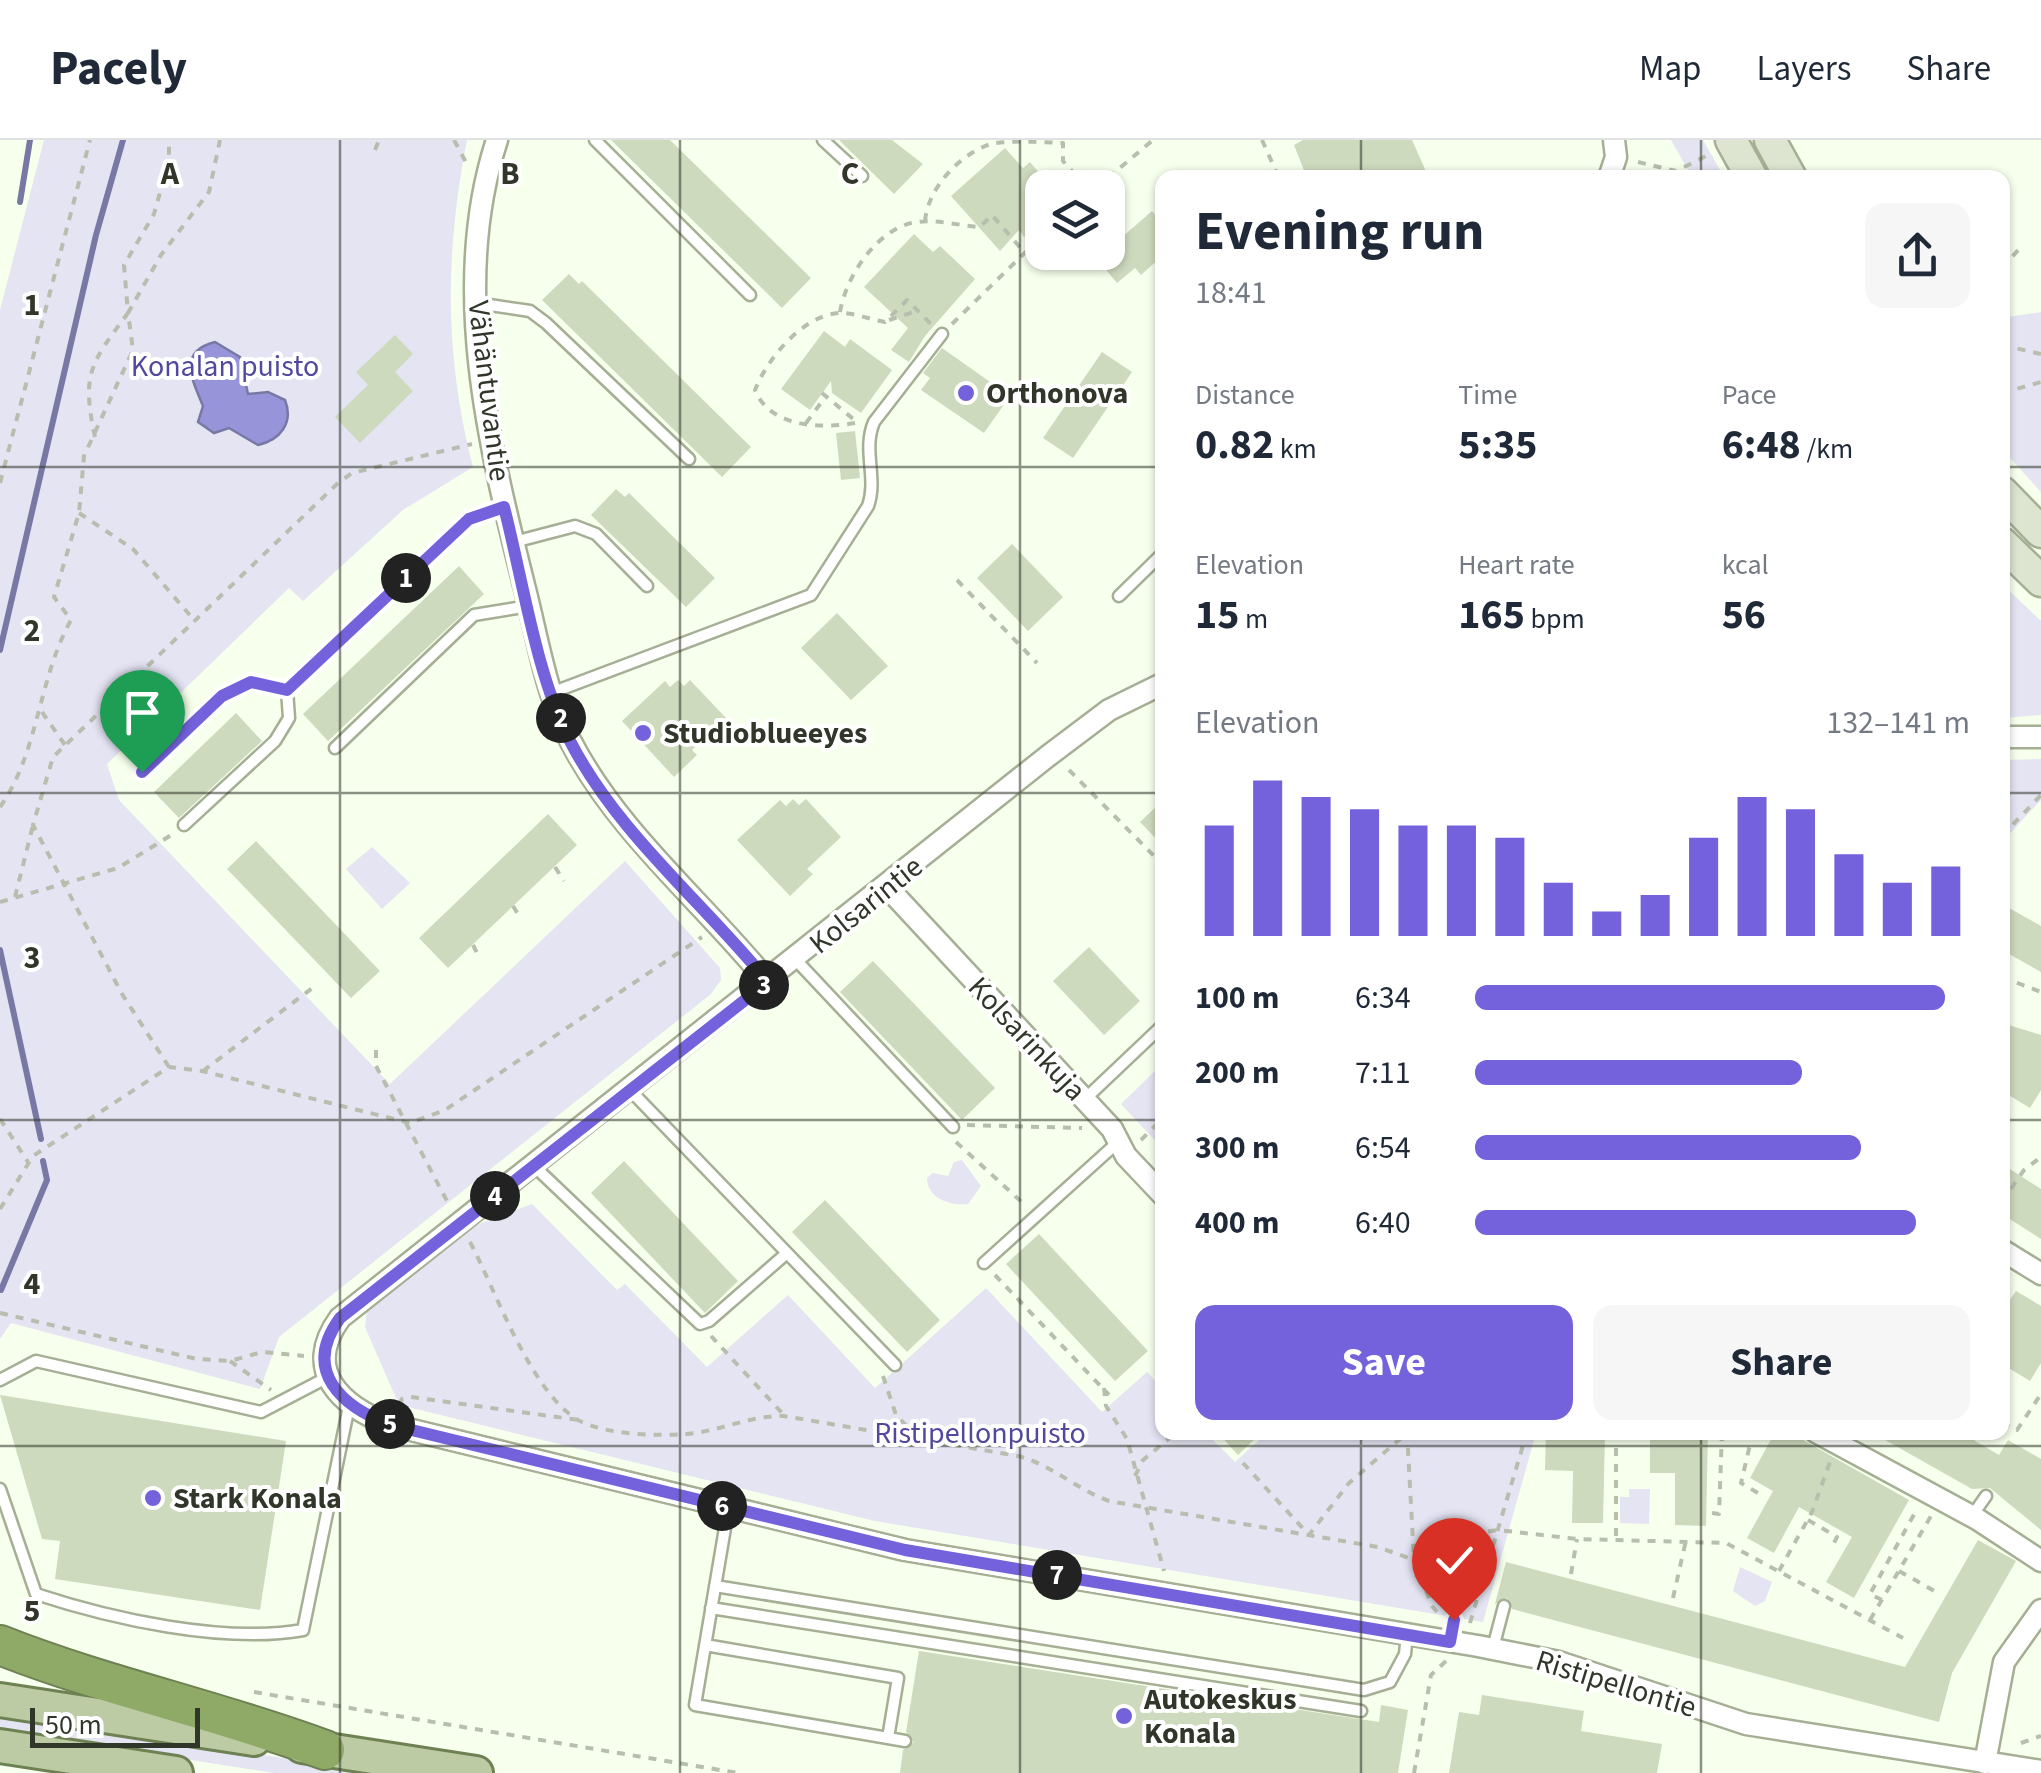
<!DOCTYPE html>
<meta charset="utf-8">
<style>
body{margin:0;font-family:"Source Sans 3",sans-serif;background:#f6f6f7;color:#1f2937;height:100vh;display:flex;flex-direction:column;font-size:38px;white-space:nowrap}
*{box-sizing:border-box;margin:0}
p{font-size:32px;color:#747a83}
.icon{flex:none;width:55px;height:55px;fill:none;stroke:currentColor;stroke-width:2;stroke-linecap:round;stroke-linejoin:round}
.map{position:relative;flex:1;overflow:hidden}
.details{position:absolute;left:1155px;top:30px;width:855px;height:1270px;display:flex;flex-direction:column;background:#fff;border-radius:20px;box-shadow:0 2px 8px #0004}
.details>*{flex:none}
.buttons{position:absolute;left:1025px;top:30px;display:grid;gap:20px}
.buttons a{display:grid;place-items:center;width:100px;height:100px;border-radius:20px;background:#fff;box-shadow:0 2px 8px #0004;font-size:50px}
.scale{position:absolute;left:30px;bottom:25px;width:170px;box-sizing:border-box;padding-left:10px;border:5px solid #31362a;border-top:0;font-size:28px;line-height:35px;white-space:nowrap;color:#31362a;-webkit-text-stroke:8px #fff;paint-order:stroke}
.pin{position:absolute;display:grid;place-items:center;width:85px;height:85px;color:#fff;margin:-102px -42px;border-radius:50% 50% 50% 0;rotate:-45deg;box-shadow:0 0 10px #0007}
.pin .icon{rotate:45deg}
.km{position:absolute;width:50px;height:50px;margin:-25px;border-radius:50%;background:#222;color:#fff;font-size:28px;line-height:50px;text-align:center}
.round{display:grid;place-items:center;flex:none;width:105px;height:105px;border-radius:20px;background:#f6f6f7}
.overview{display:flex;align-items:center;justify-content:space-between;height:170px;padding:0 40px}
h1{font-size:55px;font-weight:700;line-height:75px}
.metrics{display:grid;grid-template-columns:repeat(3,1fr);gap:15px;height:170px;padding:10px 40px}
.metrics div{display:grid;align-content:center}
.metrics b{font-size:42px;font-weight:700}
.metrics small{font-size:28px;font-weight:400}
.metrics p{font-size:28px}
.chart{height:280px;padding:20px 40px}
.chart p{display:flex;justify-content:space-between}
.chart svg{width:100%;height:180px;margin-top:10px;stroke:#7362dc;stroke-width:6}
.cta{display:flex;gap:20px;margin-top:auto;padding:20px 40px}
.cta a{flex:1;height:115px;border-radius:20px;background:#7362dc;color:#fff;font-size:40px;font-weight:700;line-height:115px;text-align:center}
.cta a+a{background:#f6f6f7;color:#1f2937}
ul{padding:0 40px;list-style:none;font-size:32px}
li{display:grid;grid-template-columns:160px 120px 1fr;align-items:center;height:75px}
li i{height:25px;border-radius:12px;background:#7362dc}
header{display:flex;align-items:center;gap:60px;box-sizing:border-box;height:140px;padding:0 50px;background:#fff;border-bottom:2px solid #e0e1e3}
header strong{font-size:48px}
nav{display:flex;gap:55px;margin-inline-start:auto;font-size:35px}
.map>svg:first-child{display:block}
</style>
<header>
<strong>Pacely</strong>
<nav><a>Map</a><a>Layers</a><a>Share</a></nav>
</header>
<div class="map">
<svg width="2041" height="1633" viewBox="0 0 2041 1633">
<rect width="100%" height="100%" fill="#f7ffed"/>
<path fill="#e4e4f3" d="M44 0H467C445 112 444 216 473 327L403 370 303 461 289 448 107 624 119 660 390 944 625 721 720 828 721 840 711 854 279 1197 260 1249 11 1183 0 1199V170Z
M1671 0H1703L1724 37H1692Z
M2041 172V352L2003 310 2002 178Z
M2003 445 2041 481V575L2003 578Z
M2041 619V660L2003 701V620Z
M372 707 410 743 382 769 346 729Z
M1162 924V1008L1121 964Z
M962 1020 981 1046 968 1064C950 1066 927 1058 927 1038L933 1033 948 1036 954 1022Z
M532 1064 617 1150 625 1144 707 1227 788 1155 875 1248 986 1148 1102 1272 1147 1232 1162 1248V1292L1206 1293 1235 1322 1267 1293H1536L1483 1482 875 1381 404 1266 396 1258 365 1187 367 1169 471 1087Z
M1629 1349H1650L1649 1384 1620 1383V1357H1629Z
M1740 1427 1772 1442 1765 1461 1755 1466 1733 1451Z
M0 1573 377 1633H274L0 1590Z"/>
<path fill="#9794da" stroke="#7878a5" stroke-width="2.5" d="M215 202 240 217 248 254 268 252 285 260C294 283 280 300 258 305L229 288 214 293 198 282 203 266C193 241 176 212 215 202Z"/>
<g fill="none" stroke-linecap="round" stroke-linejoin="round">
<path stroke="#7878a5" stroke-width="6" d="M20 62 30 0
M0 510 96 95 123 0
M0 810 41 999
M1 1150 47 1040 43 1021"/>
</g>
<path fill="#cedabe" d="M611 0H670L811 138 782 168Z
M839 0H892L923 24 894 54Z
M1303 0H1412L1429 38H1307L1294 5Z
M1005 8 1023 28 1030 22 1042 36V80L1024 97 1019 90 1000 111 951 56Z
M1152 71 1162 83V116L1141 135 1135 128 1117 143 1097 119Z
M914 94 933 112 940 106 975 139 925 196 909 222 891 210 908 188 864 147Z
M569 134 579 144 582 141 751 307 722 337 542 160Z
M824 191 845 207 850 199 892 230 861 273 832 253 831 241 810 270 781 249Z
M395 195 413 214 395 232 413 251 360 303 335 277 368 245 356 232Z
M942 208 1010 256 984 293 921 250 930 238 923 233Z
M1102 212 1132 232 1073 318 1043 298Z
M855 291 860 338 841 340 836 293Z
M616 349 625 357 629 353 715 438 686 467 591 375Z
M1012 404 1063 457 1028 491 977 438Z
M459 426 484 454 328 601 303 574Z
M837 473 888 526 851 560 801 508Z
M678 540 684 546 690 540 726 578 692 610 697 615 674 637 622 581 665 541 670 547Z
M236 573 262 601 179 678 154 652Z
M793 659 799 665 806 659 841 697 807 729 813 734 790 756 737 700 780 660 786 666Z
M1162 661V705L1140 682Z
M548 674 577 705 448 828 419 798Z
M256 701 380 831 351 858 227 729Z
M2002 764 2041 786V832L2002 810Z
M1089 807 1140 861 1104 895 1053 841Z
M873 821 995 948 962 980 840 852Z
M2002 883 2041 895V950L2030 968 2002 951Z
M624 1021 738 1141 705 1173 591 1053Z
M2002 1024 2041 1049V1099L2002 1074Z
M825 1060 940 1180 907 1212 792 1092Z
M1039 1094 1148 1211 1115 1241 1006 1124Z
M2016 1151 2041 1166V1223L2030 1241 2002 1224V1171Z
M0 1255 286 1301 260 1470 55 1439 60 1401 42 1399Z
M1217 1292H1262L1238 1315Z
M1546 1292H1605L1603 1383H1572L1573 1331 1545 1330Z
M1650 1292H1708L1706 1386 1675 1385V1333H1650Z
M1775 1292H1789L1909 1360 1854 1458 1826 1442 1852 1397 1799 1367 1774 1413 1747 1398 1773 1351 1750 1338Z
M1871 1292H1960L1999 1315 2008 1300 2041 1319V1390L1990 1348 1972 1349Z
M1978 1400 2016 1421 1952 1533 1939 1582 1512 1469 1507 1458 1495 1464 1506 1422 1905 1527Z
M919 1511 1379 1582 1381 1565 1408 1570 1398 1633H900L903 1610 914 1602 906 1592Z
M1482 1555 1584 1571 1581 1591 1662 1604 1657 1633H1449L1459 1572 1479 1575Z"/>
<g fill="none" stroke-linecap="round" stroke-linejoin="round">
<g stroke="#a4af94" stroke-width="15">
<path id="lane" d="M595 0 750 155
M823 0 862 36
M476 163 530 171 546 183 689 319
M514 402 575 386 596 394 647 446
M1119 456 1162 414
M551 553 811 455 868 366C878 338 862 310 874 282L942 194
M335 608 474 475 529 466
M142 632 222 556 251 543 287 550 469 379 503 367
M184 685 275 601 289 578 287 550
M796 820 953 987
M630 950 895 1225
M1084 960 1162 886
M534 1026 700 1184 709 1181 787 1113
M984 1123 1117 1003
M0 1240 36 1221 261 1272 328 1237
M0 1349 36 1454C112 1479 224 1504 303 1490L349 1266
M1972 1376 1986 1356
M715 1446 1364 1550 1390 1542 1405 1514 1407 1494
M711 1468 1361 1571
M705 1505 898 1538 888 1598 695 1565 724 1394 728 1368
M1493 1508 1504 1466
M888 1598 905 1601"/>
</g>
<g stroke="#a4af94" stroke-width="25">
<path id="street" d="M497 0C449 146 489 306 525 449 538 500 546 555 571 602 619 694 703 762 768 842
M1609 38 1616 17 1614 0
M1162 544 1109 570 1048 616 340 1178C301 1231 342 1267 391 1285L905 1410 1478 1506 1559 1522 1746 1584 2041 1631
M2002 597H2041
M887 747 1112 989 1126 1016 1162 1054
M2002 1110 2041 1134
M1816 1292 1977 1379 2041 1421
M1985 1623 2004 1522 2041 1470"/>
</g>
<g stroke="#a4af94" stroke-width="35">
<path id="secondary" d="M1731 0 1752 38
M1770 0 1791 38
M2002 352 2041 392
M2002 403 2041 441"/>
</g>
<g stroke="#6e8152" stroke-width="38">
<path id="primary" d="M0 1560 254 1599
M0 1606 176 1633
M302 1606 476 1633"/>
</g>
<g stroke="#6e8152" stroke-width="42">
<path id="highway" d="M0 1505C106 1547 218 1570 325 1610"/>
</g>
<path stroke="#b7beae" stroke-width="4" stroke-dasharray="8 8" stroke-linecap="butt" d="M454 0 468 26
M1262 0 1279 38
M375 10 379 0
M1638 22 1676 31 1708 15
M1096 48 1153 0
M925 81C928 48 959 15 990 4 1012 0 1039 2 1063 3V21L1087 48
M2002 128 2021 107
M840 172C846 136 878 87 917 82 937 79 960 86 980 87L992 75 1024 112
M889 180 917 171
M952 184 1042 96
M2002 205 2041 214
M822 253 858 283
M2002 253 2041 242
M806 283 826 256
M855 283C819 289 770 287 755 250 767 219 803 175 839 173 853 172 871 180 885 182L907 160 931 184
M95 297C81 233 91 223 128 173L124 125 154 74 169 20V0
M0 343 90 0
M79 373 133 409 194 480
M957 440 1037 523
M42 572 65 605
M1069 630 1162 724
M0 667C39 612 38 539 71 480L54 457 79 373 84 316 133 210 128 173 161 115 209 52 220 0
M2002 696 2041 655
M555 727 564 741
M15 757 33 685
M0 762 118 728 173 694
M513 766 521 779
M473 805 479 817
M2002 837 2041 852
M376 910V926L448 1063
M169 927 122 854 33 685 53 617 337 344 352 333 472 304
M203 931 315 846
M0 979 28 1022
M967 985 1082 988
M1141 1000 1162 979
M956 1002 1026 1066
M2002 1062 2024 1030 2041 1017
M0 1069 33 1016 169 927 202 931 410 983 445 970 702 797
M470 1102C496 1151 530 1251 578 1280 606 1295 655 1296 685 1294 719 1292 750 1275 784 1276L1018 1316C1052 1325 1076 1349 1109 1361L1378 1407 1414 1420 1432 1466 1442 1478
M995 1135 1109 1255
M0 1173 197 1219 230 1221 262 1212 304 1216
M711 1196 782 1273
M230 1221 271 1250
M883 1236 896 1275 916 1296
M1104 1248 1106 1266 1127 1299 1164 1431
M399 1265 402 1259 411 1257 579 1280
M2002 1283 2017 1290 2041 1254
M1407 1292 1414 1420 1477 1393 1498 1390 1577 1399 1726 1403 1903 1498
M1616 1292V1400
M1753 1292 1741 1343 1758 1353
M1243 1323 1309 1395 1349 1343 1407 1293
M1135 1336 1143 1320 1177 1292
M1712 1373 1719 1374 1722 1292
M1808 1380 1837 1397 1832 1407
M1779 1431 1812 1372 1830 1322
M1899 1431 1938 1453
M1571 1434 1577 1399
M1673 1458 1686 1400
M1882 1460 1870 1454 1917 1369
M1870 1480 1931 1376
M1470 1483 1527 1292
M254 1552 738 1633
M2021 1603 2041 1596
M1414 1633 1431 1535 1446 1521"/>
<use href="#lane" stroke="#fff" stroke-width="10"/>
<use href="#street" stroke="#fff" stroke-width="20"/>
<use href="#secondary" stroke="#dde5d1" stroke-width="30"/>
<use href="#primary" stroke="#bccba4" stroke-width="32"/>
<use href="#highway" stroke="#8fa967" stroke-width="38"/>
</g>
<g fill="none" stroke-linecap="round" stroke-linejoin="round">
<g stroke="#fff" stroke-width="20">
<path id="route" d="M142 632 222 556 251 542 287 550 469 379 504 367C523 441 536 534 570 601 618 694 703 762 768 842L340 1178C301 1231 342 1267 391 1285L905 1410 1450 1502 1454 1480"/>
</g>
<use href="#route" stroke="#7362dc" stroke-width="12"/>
</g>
<path fill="none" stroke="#31362a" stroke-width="2.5" stroke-opacity="0.55" d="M340 0V1633M680 0V1633M1020 0V1633M1361 0V38M1701 0V38M0 327H1162M2002 327H2041M0 653H1162M2002 653H2041M0 980H1162M2002 980H2041M1361 1292V1633M1701 1292V1633M0 1306H2041"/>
<g fill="#7362dc" stroke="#fff" stroke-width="4">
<circle cx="966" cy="253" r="10"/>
<circle cx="643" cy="593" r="10"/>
<circle cx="153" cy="1358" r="10"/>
<circle cx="1124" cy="1576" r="10"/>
</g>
<g text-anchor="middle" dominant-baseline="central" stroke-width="8" stroke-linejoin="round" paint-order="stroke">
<g font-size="30" fill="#52489d" stroke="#fff">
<text x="225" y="226">Konalan puisto</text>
<text x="980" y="1293">Ristipellonpuisto</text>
</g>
<g font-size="30" fill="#31362a" stroke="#fff">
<text transform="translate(489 251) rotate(83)">Vähäntuvantie</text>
<text transform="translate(866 765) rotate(-39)">Kolsarintie</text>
<text transform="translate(1027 899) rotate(47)">Kolsarinkuja</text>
<text transform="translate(1616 1544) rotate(17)">Ristipellontie</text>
</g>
<g font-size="30" font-weight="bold" fill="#31362a" stroke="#fff" text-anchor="start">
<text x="986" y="253">Orthonova</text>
<text x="663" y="593">Studioblueeyes</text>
<text x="173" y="1358">Stark Konala</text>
<text x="1144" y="1559">Autokeskus<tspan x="1144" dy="34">Konala</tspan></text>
</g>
</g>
<g font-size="32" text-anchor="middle" font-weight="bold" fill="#31362a" stroke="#fff" stroke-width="8" stroke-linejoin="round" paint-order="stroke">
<text x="170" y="44">A</text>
<text x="510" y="44">B</text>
<text x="850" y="44">C</text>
<text x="32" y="175">1</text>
<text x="32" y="501">2</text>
<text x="32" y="828">3</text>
<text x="32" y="1154">4</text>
<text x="32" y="1481">5</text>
</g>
</svg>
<div class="buttons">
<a><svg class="icon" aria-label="layers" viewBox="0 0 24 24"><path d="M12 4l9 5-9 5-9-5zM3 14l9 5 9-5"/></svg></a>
</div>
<div class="scale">50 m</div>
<div class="pin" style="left:142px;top:632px;background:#1e9e55"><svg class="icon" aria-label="arrive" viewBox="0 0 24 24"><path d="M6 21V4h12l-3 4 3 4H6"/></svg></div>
<div class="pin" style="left:1454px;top:1480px;background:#d93025"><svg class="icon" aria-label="check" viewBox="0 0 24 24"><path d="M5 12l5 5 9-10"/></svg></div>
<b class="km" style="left:406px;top:438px">1</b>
<b class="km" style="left:561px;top:578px">2</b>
<b class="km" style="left:764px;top:845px">3</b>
<b class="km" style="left:495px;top:1056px">4</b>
<b class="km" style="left:390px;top:1284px">5</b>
<b class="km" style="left:722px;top:1366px">6</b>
<b class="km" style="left:1057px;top:1435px">7</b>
<section class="details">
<div class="overview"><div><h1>Evening run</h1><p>18:41</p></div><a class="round"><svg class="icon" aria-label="share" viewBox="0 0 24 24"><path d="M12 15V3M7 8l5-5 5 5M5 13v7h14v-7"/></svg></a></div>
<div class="metrics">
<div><p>Distance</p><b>0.82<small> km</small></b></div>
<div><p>Time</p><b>5:35</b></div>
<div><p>Pace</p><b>6:48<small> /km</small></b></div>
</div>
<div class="metrics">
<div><p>Elevation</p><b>15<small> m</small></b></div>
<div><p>Heart rate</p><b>165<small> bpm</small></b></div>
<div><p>kcal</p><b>56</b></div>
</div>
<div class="chart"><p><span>Elevation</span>132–141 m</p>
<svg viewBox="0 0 160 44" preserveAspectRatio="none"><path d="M5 44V17M15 44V6M25 44V10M35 44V13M45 44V17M55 44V17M65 44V20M75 44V31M85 44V38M95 44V34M105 44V20M115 44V10M125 44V13M135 44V24M145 44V31M155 44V27"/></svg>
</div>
<ul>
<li><b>100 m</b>6:34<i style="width:95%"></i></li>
<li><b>200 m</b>7:11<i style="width:66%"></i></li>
<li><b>300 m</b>6:54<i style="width:78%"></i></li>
<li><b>400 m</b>6:40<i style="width:89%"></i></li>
</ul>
<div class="cta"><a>Save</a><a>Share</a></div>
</section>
</div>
